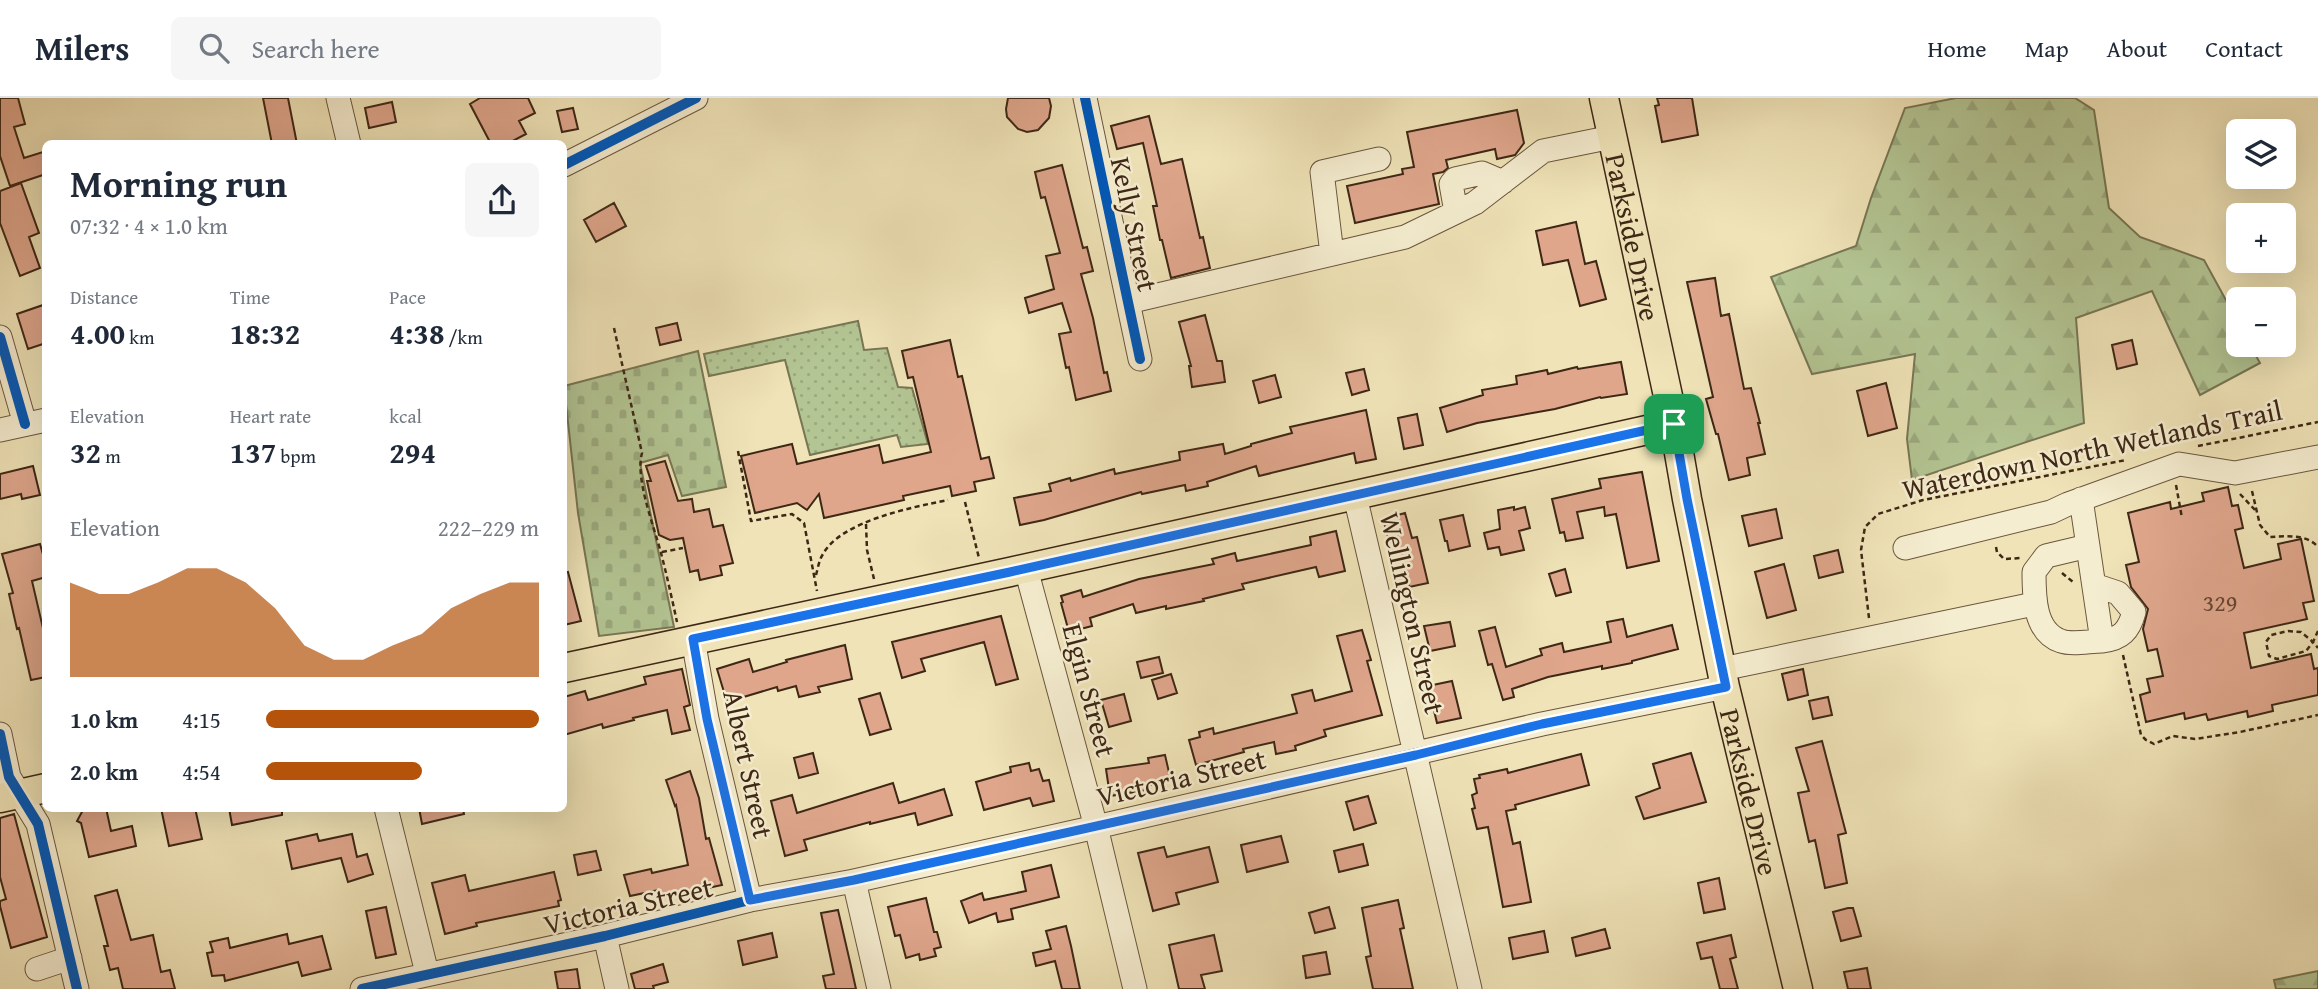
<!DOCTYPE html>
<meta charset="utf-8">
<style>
body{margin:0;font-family:"Gentium Book Plus",serif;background:#f6f6f7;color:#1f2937;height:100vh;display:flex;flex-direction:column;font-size:26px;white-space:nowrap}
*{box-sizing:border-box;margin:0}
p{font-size:23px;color:#747a83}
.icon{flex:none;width:38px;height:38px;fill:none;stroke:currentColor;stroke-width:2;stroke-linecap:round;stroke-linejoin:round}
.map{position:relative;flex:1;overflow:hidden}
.drawer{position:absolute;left:42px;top:42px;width:525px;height:672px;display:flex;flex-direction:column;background:#fff;border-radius:10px;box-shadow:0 7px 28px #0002}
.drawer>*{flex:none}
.fabs{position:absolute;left:2226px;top:21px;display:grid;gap:14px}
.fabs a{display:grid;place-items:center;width:70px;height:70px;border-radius:10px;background:#fff;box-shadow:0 7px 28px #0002;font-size:35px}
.pin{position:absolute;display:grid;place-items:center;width:60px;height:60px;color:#fff;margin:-30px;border-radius:14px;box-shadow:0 4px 10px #0006}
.round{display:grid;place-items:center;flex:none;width:74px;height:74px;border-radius:10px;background:#f6f6f7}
.headline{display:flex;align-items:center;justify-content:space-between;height:119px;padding:0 28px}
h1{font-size:38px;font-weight:600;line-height:52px}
.figures{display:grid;grid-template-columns:repeat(3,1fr);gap:10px;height:119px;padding:7px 28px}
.figures div{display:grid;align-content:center}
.figures b{font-size:30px;font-weight:600}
.figures small{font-size:19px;font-weight:400}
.figures p{font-size:19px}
.chart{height:196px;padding:14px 28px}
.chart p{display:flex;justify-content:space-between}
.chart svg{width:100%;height:126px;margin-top:7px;fill:#b45309;opacity:.7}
ul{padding:0 28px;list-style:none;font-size:23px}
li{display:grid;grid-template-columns:112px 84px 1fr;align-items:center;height:52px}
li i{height:18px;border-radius:9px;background:#b45309}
header{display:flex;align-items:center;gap:42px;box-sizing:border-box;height:98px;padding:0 35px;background:#fff;border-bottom:2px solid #e0e1e3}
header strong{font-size:33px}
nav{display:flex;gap:38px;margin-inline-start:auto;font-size:24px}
.search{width:490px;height:63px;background:#f6f6f7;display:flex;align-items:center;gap:18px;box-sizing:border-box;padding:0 24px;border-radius:10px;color:#747a83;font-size:26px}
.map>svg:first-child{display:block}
</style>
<header>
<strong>Milers</strong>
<div class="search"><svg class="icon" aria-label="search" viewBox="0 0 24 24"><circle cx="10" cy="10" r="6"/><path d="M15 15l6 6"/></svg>Search here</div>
<nav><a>Home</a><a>Map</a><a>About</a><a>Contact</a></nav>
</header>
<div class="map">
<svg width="2318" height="891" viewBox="0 0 2318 891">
<defs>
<pattern id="grass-dots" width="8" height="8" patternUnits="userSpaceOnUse" patternTransform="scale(1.75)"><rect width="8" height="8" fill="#b3c593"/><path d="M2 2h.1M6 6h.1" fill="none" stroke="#9ba97e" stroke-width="1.8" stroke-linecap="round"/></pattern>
<pattern id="forest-firs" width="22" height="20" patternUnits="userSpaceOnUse" patternTransform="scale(1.75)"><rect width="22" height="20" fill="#b3c593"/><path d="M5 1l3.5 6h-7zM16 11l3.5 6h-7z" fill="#9ba97e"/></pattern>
<pattern id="cemetery-stones" width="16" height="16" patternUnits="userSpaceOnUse" patternTransform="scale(1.75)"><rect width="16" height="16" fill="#b3c593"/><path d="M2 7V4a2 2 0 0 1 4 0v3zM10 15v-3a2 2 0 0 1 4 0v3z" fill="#9ba97e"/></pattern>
</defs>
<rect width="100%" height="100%" fill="#efe3b7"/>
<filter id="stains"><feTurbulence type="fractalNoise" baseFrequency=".00286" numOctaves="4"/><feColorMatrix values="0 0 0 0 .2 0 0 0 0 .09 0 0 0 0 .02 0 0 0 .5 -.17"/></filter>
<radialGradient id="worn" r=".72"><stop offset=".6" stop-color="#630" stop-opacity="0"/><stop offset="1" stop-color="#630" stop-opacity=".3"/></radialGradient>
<path fill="url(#grass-dots)" stroke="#787654" stroke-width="2" d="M858 223 864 252 887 250 898 289 912 290 928 346 901 349 897 337 810 357 785 262 709 278 704 256Z"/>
<path fill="url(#forest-firs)" stroke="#787654" stroke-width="2" d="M1956 0H2075L2094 12 2109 110 2140 139 2204 162 2238 224V247H2250L2260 265 2200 297 2152 193 2076 220 2084 325 1912 382 1907 341 1915 256 1812 276 1771 179 1856 148 1871 100 1905 10Z
M2318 873V891H2276L2274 882Z"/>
<path fill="url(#cemetery-stones)" stroke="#787654" stroke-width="2" d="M698 253 726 389 682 398 668 357 640 365 674 529 599 538 578 415 564 288Z"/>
<path fill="#dfa68c" stroke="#3e2715" stroke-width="2" d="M0 0H18L25 26 14 29 24 60 46 53V76L10 88 0 58Z
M263 0H288L297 46H272Z
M480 0H528L535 15 519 23 526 36 507 46H491L470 6Z
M1008 0H1049L1051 8 1049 20 1038 32 1027 34 1018 31 1007 19 1006 11Z
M1657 0H1692L1698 37 1662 44 1655 8 1659 7Z
M392 4 396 24 369 30 365 10Z
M573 10 578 31 562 34 557 13Z
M1517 12 1524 45 1515 57 1497 61 1495 51 1446 62 1448 70 1443 74 1433 76 1439 106 1355 125 1347 88 1403 76 1402 71 1414 69 1407 34Z
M1149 18 1161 66 1182 61 1200 140 1203 139 1210 170 1171 180 1162 142H1160L1153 108H1157L1143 45 1117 51 1111 28Z
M1062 67 1083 150 1087 149 1093 173 1081 176 1093 220 1104 275 1107 274 1111 293 1076 302 1069 269 1066 270 1059 236 1071 234 1062 205 1029 215 1025 200 1054 191 1046 158 1060 155 1045 99 1041 100 1035 74Z
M21 85 39 135 29 139 40 170 20 178 0 125V93Z
M614 105 626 128 596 144 584 122Z
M1576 124 1585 166 1596 163 1606 201 1580 208 1568 162 1543 167 1536 133Z
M1715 180 1721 218 1729 216 1744 291 1751 290 1760 325H1758L1765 356 1747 360 1750 377 1729 382 1718 336H1716L1706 301 1713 299 1687 184Z
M46 206V245L28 251 17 216Z
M1205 217 1217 263H1222L1225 284 1192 289 1189 268H1191L1179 224Z
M677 225 681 242 660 247 656 230Z
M950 242 958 279 962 278 981 361 989 359 994 380 974 384 976 393 952 398 950 388 903 398 904 402 824 420 819 396 807 412 797 405 755 415 741 358 792 346 797 366 879 347 883 365 931 354 913 279 908 280 902 253Z
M2132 242 2137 266 2117 271 2112 247Z
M1621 264 1627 296 1601 300 1600 299 1555 311 1477 325 1447 334 1440 310 1483 297 1482 292 1517 286 1516 278 1547 272 1548 276 1577 269 1578 271Z
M1364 271 1369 292 1352 297 1346 275Z
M1275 277 1281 299 1259 305 1253 283Z
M1886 285 1897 330 1868 338 1857 293Z
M1366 312 1376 361 1356 365 1354 355 1259 378 1256 368 1207 384 1208 388 1186 393 1185 387 1142 396 1141 394 1044 422 1020 427 1014 400 1051 393 1049 386 1070 380 1071 383 1114 371 1115 376 1180 362 1179 354 1223 346 1225 356 1251 348V346L1292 335 1290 329Z
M1417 316 1423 347 1404 351 1398 320Z
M665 363 678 403 692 401 694 414 709 411 713 429 723 427 733 465 720 468 722 477 700 482 698 472 690 474 683 440 670 442 659 437 647 383H651L646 368Z
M33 368 40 397 22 401 21 396 0 401V376Z
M1642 374 1659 463 1627 470 1616 416 1605 418 1604 409 1577 414 1583 440 1566 443 1564 434 1560 435 1552 401 1601 390 1599 381Z
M2228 389 2232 408 2238 407 2243 430 2235 432 2244 470 2281 461 2278 446 2301 441 2314 503 2303 505 2307 521 2244 535 2251 570 2311 556 2314 571 2318 570V597L2272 607 2273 613 2248 619 2247 613 2208 622 2206 616 2185 621 2184 615 2146 624 2140 597 2150 594 2147 581 2163 578 2157 551 2148 553 2143 531 2148 511 2131 489 2126 467 2139 464 2128 415 2170 404 2171 411 2204 403 2202 395Z
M1514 409V412L1525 409 1530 430 1519 433 1524 452 1501 457 1499 449 1488 451 1484 435 1500 431 1498 412Z
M1776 411 1782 440 1749 448 1742 418Z
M1405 415 1412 440 1417 439 1428 485 1409 489 1401 454 1393 456 1383 421Z
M1463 417 1470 448 1449 453 1447 443H1445L1440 422Z
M1336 433 1345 473 1319 479 1316 469 1242 486 1244 491 1203 501 1204 503 1166 511V508L1136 515 1133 506 1090 520 1092 528 1069 534 1061 505 1063 504 1061 498 1081 492 1083 499 1139 481 1214 466 1212 461 1235 455 1237 463 1311 447 1310 439Z
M40 446 46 467V479L32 483 46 543V579L31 582 19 530 17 531 9 496 13 495 2 456Z
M1838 452 1843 474 1819 480 1814 458Z
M1784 466 1796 512 1767 520 1755 474Z
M1565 471 1571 494 1556 498 1549 476Z
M568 474 581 523 564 527V475Z
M1001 518 1018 581 996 587 984 544 921 561 925 573 902 580 892 544Z
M1623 521 1627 539 1672 527 1678 551 1632 563V565L1602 571V568L1548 579 1512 591 1514 599 1503 602 1492 566 1488 567 1479 533 1495 529 1506 569 1542 557 1540 551 1562 545 1564 554 1611 544 1607 524Z
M1450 524 1455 548 1430 553 1424 528Z
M1362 532 1371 562 1367 563 1382 617 1324 632 1326 638 1295 648 1296 652 1276 656 1274 644 1243 651 1244 654 1196 667 1189 642 1200 639 1199 634 1213 630 1214 636 1297 615 1292 597 1312 592 1315 603 1352 593 1337 538Z
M845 547 852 581 818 589 820 594 799 599 796 588 778 593 777 589 727 604 717 571 749 561 753 574 787 564 786 562Z
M1159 559 1163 575 1141 580 1137 564Z
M682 571 690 607 684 609 690 632 672 636 667 612 633 620 634 622 603 630 602 626 564 637V599L585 593 588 602 646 586 644 579Z
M1803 571 1808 597 1788 602 1782 576Z
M1171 576 1177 595 1158 601 1152 582Z
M1452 583 1461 620 1437 625 1428 588Z
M880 595 891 631 870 637 859 601Z
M1124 596 1131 623 1109 629 1101 602Z
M1828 599 1832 617 1813 621 1809 603Z
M1822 643 1846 735 1838 737 1847 785 1825 790 1815 742 1809 744 1798 695 1809 693 1796 650Z
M813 655 818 675 799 680 794 660Z
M1691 655 1706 704 1644 721 1636 699 1660 690 1653 666Z
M1581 656 1589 687 1515 707 1516 711 1506 713 1513 746 1520 744 1531 804 1503 809 1488 729 1477 731 1472 711 1475 710 1472 697 1477 695 1474 681 1480 680 1479 677 1507 671 1508 675Z
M1165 657 1171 683 1146 688 1147 692 1110 698 1106 671 1149 665 1148 660Z
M1029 665 1031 673 1039 671 1043 683 1049 682 1054 703 1033 708 1030 700 984 712 976 684 1011 674 1010 669Z
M690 673 699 700 706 741 709 740 722 787 661 800 659 792 630 798 624 777 651 771 652 775 688 767 676 707 675 708 666 682Z
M893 685 899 705 944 691 952 717 918 727 915 715 870 726V724L804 742 807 752 785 758 771 703 792 697 797 715Z
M1368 698 1376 725 1354 732 1346 704Z
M88 710H106L111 733 132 728 136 748 89 759 81 725 77 723 83 712Z
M161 710H195L202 741 169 748Z
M229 710H282V717L232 727Z
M419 710H463L464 716 422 726Z
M14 716 47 839 11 850 0 808V803L6 801 0 779V720Z
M317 736 319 743 352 736 357 759 367 756 373 776 348 784 341 760 292 771 286 743Z
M1281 738 1288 764 1247 774 1241 747Z
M1363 746 1368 767 1339 774 1334 753Z
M1164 749 1167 759 1209 749 1218 784 1176 795 1179 806 1153 813 1138 755Z
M596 753 601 772 578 777 574 757Z
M1051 767 1059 799 1011 811 1013 821 998 824 996 815 969 825 961 803 982 795 984 802 1026 793 1022 774Z
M554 774 561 802 558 803 559 808 476 825 477 828 445 836 432 785 465 777 469 793Z
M1719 780 1725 811 1704 815 1698 785Z
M117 792 131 842 153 837 161 874 170 872 175 891H123L118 870 110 872 104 848H108L95 798Z
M926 800 934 834H937L941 849 934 851 936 858 920 862 919 856 906 860 900 837 895 838 888 809Z
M1398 802 1404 830 1400 831 1413 891H1373L1366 859 1371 858 1362 810Z
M386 809 396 856 376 860 366 813Z
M1329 809 1335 830 1315 835 1309 815Z
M1848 810H1853L1861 838 1841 843 1833 814Z
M838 812 850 864 856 891H826L823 878 834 876 821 815Z
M1066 828 1071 848 1080 891H1062L1055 863 1036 868 1033 855 1051 851 1046 833Z
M1605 831 1610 850 1576 858 1572 840Z
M1544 833 1548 854 1513 861 1509 840Z
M772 835 777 859 743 867 738 843Z
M287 836 289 846 322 838 331 871 302 878 298 864 225 883 224 877 212 878 207 855 213 854 210 844 228 840 230 850Z
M1214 837 1222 873 1201 877 1205 891H1179L1169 847Z
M1731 837 1736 859 1730 861 1738 891H1720L1712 859 1701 861 1697 845Z
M1326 854 1330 876 1306 880 1303 858Z
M663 866 668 884 653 888 654 891H635L631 876Z
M1867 870 1871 891H1848L1844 874Z
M577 871 580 891H558L555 874Z"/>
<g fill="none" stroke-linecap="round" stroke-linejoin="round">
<g stroke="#6a563e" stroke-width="25">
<path id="minor" d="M338 0 349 46
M1085 0 1140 261
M564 67 696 0
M1456 114 1451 86 1455 81 1482 75 1503 84
M1332 156 1322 74 1379 61
M1128 204 1405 139 1475 105 1543 53 1612 39
M0 239 25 326
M0 332 46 322
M1355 398 1470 891
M2081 401 2102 543C2090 543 2072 547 2061 543 2034 534 2034 498 2034 474L2046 458 2088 448
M1905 450 2051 414 2068 406 2179 366 2235 375 2318 359
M1026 471 1096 729 1135 891
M2094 487 2118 495 2134 514C2129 533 2121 541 2102 543
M693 541 707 621 750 802
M1722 571 2034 506
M0 636 9 679 38 726 77 891
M386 710 427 875
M854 783 879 891
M605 838 617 891
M37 871 70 860
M362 891 605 838 750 802 854 783 1096 729 1542 626 1725 589"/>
</g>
<g stroke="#3e2715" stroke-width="31">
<g id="major">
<path id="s1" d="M1604 0 1674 326 1687 401 1725 589 1798 891"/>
<path d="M564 570 1010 474 1674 326"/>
<path d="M0 700 46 690"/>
</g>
</g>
<path stroke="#3e2715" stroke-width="2.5" stroke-dasharray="5 3.5" stroke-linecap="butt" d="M614 230 642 355C635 381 654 428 661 455 667 478 672 501 677 524
M2198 348 2318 324
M738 353 751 423 792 416 804 425 817 493
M2176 387 2182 420
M2252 393 2260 427 2270 439C2286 438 2307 436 2318 449
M2240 396 2255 412
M965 404 979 460
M866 426 867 452 874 481
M1996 449 1997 454 2004 461 2021 460
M662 454 683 450
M2062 475 2073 484
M816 477C818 470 819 462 823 456 841 423 913 409 948 402
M1869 520 1861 452 1865 429 1878 416 1923 402 2126 362
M2288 533 2301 534 2313 544 2306 553 2277 561 2269 558 2266 544 2271 537Z
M2318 533 2313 544 2318 550
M2123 557 2141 637 2146 642 2154 646 2173 638 2195 641 2240 634 2318 617"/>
<use href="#minor" stroke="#f5edd0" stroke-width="23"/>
<use href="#major" stroke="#efe3b7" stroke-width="28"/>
<g stroke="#f5edd0" stroke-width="15">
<path id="cycleway" d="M1085 0 1140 261
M564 67 696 0
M0 239 25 326
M0 636 9 679 38 726 77 891
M362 891 605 838 750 802 854 783 1096 729 1542 626 1725 589"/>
</g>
<use href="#cycleway" stroke="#0057b8" stroke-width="10"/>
</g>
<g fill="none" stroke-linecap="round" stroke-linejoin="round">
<g stroke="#fff" stroke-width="14">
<path id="route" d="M1674 326 1687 401 1726 589 1542 626 1416 657 854 782 750 802 707 621 693 541 1010 474Z"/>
</g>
<use href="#route" stroke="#1a73e8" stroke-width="9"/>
</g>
<g text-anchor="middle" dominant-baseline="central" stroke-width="5" stroke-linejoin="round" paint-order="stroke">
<g font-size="24" fill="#664733">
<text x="2220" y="504">329</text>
</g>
<g font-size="28" fill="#3e2715" stroke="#f5edd0">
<text transform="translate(1135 126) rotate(78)">Kelly Street</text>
<text stroke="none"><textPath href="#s1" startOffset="142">Parkside Drive</textPath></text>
<text transform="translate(2092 351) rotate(-12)">Waterdown North Wetlands Trail</text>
<text transform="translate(1413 515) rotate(77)">Wellington Street</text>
<text transform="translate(1090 592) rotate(75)">Elgin Street</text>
<text transform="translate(749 666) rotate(78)">Albert Street</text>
<text transform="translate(1181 679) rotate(-13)">Victoria Street</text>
<text stroke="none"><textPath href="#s1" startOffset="709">Parkside Drive</textPath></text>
<text transform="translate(628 807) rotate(-13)">Victoria Street</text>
</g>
</g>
<rect width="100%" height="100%" filter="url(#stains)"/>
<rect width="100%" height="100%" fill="url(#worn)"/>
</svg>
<div class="fabs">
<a><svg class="icon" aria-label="layers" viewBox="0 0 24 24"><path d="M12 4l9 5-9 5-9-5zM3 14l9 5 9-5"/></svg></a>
<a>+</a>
<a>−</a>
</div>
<div class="pin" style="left:1674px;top:326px;background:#1e9e55"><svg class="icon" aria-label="arrive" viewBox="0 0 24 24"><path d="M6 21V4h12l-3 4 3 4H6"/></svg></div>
<section class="drawer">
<div class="headline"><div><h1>Morning run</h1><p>07:32 · 4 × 1.0 km</p></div><a class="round"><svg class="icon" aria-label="share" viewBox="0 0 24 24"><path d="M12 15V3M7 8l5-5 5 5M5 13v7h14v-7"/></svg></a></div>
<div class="figures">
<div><p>Distance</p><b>4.00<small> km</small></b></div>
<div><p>Time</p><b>18:32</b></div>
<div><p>Pace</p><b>4:38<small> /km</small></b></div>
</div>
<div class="figures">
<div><p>Elevation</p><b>32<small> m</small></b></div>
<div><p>Heart rate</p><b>137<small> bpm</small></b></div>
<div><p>kcal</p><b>294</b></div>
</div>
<div class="chart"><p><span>Elevation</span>222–229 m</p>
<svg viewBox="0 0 160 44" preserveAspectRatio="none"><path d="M0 44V11L10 15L20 15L30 11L40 6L50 6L60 11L70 20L80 33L90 38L100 38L110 33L120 29L130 20L140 15L150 11L160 11V44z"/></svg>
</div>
<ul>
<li><b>1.0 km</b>4:15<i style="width:100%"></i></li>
<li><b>2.0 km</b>4:54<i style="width:57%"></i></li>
</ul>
</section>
</div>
